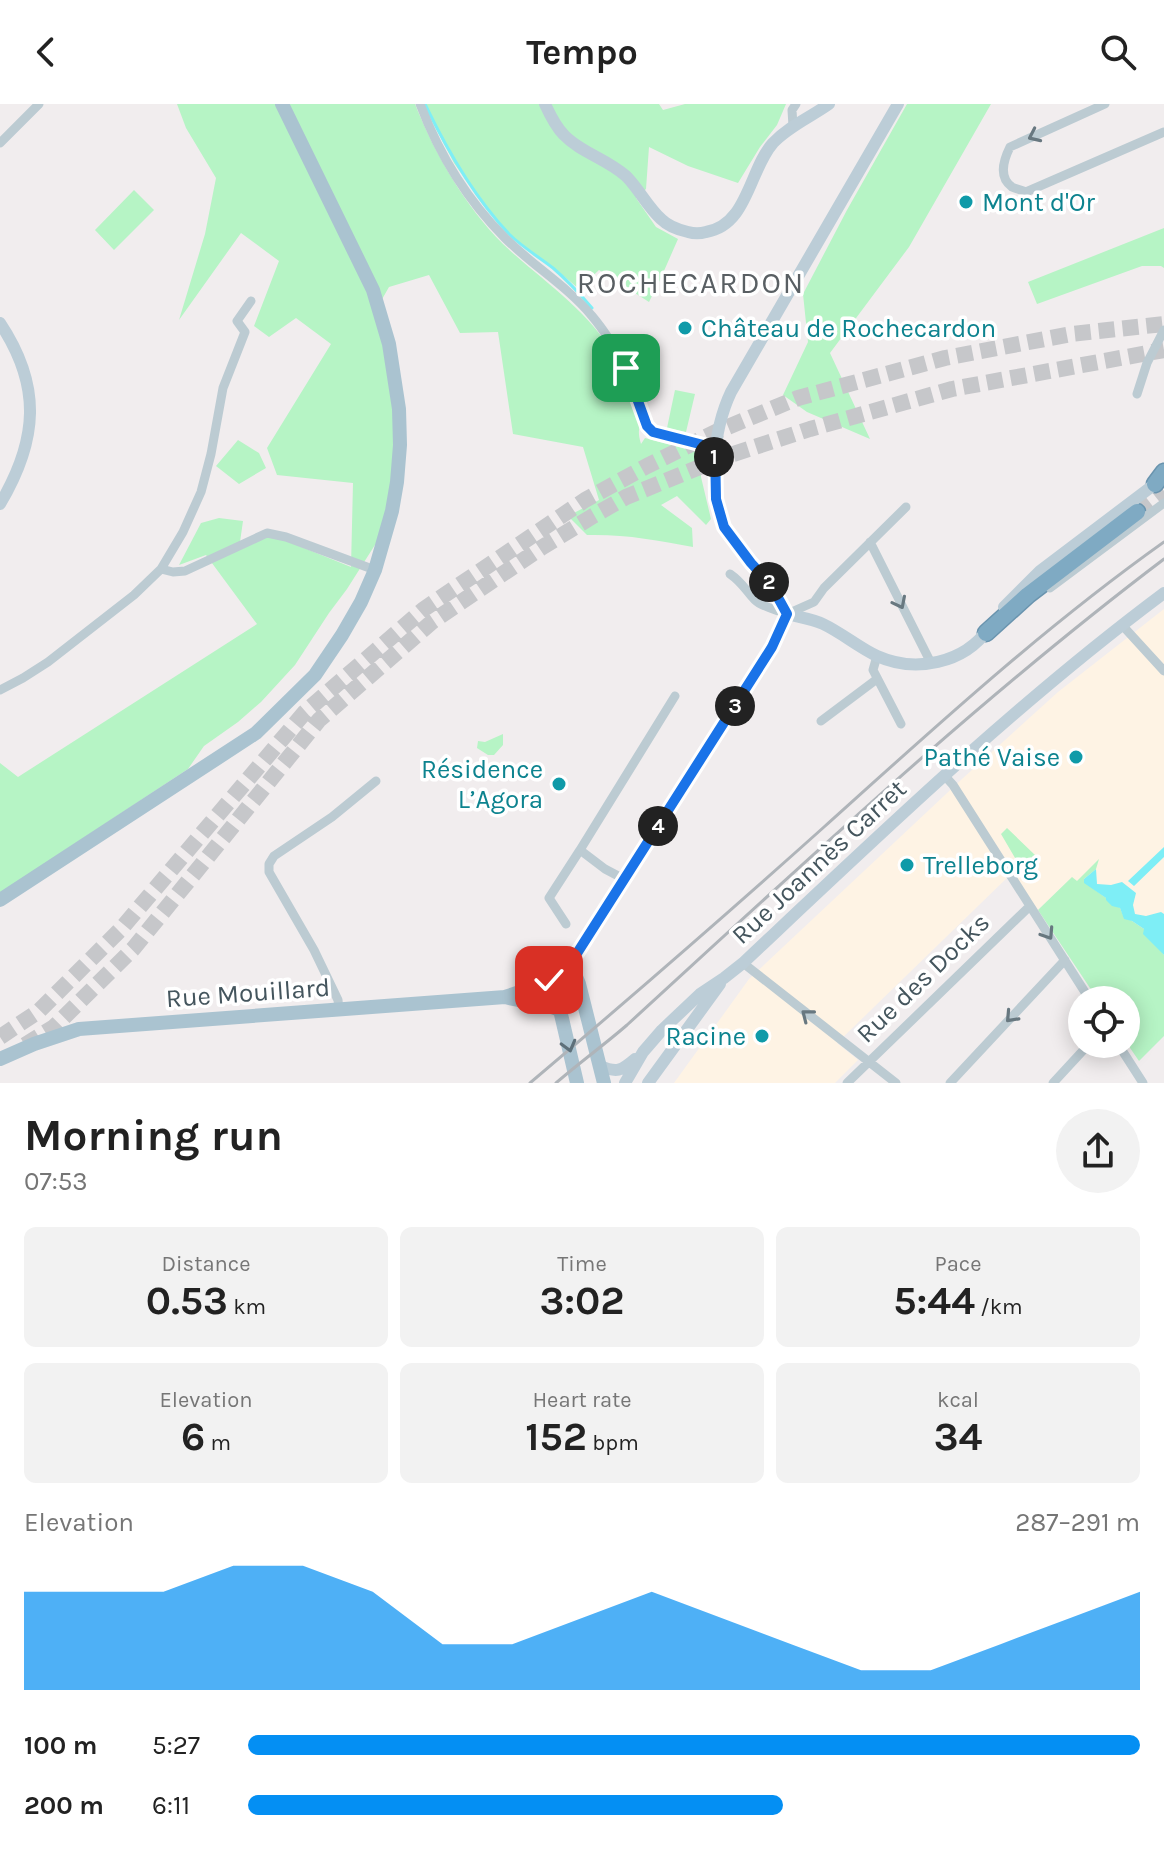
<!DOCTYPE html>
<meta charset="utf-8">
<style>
body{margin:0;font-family:Karla,sans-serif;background:#f2f2f2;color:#222;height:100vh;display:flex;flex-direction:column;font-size:30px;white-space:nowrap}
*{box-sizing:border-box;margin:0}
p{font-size:26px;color:#767676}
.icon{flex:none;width:44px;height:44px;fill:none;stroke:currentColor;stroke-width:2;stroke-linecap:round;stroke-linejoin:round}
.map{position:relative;height:979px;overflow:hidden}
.panel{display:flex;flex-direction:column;background:#fff;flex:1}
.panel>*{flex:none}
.fabs{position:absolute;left:1068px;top:882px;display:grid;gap:16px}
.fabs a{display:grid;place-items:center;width:72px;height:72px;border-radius:50%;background:#fff;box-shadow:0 4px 20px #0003;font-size:40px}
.pin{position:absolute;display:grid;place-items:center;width:68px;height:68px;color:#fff;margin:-34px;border-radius:16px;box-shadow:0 4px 12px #0006}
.km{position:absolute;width:40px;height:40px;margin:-20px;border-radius:50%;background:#222;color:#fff;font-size:22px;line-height:40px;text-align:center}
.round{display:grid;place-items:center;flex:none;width:84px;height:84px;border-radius:42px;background:#f2f2f2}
.overview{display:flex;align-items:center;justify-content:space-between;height:136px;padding:0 24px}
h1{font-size:44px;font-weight:700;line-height:60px}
.figures{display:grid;grid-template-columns:repeat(3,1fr);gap:12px;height:136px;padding:8px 24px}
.figures div{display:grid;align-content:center;border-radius:12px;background:#f2f2f2;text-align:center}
.figures b{font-size:40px;font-weight:700}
.figures small{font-size:22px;font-weight:400}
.figures p{font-size:22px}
.chart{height:224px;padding:16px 24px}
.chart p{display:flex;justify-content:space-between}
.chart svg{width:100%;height:144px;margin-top:8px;fill:#048ff3;opacity:.7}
ul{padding:0 24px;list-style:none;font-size:26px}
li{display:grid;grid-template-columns:128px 96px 1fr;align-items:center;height:60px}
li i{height:20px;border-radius:10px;background:#048ff3}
header{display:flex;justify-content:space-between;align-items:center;height:104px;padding:0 24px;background:#fff;font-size:36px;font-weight:700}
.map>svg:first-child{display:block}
</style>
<header><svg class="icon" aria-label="back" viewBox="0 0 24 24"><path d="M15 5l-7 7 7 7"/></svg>Tempo<svg class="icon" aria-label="search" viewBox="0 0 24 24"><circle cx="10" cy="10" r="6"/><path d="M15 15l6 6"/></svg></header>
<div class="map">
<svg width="1164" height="979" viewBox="0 0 1164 979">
<rect width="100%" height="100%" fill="#f1edee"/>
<path fill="#fef3e4" d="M1164 505V859L1072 774 1038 806 1011 770 837 939 858 956 835 979H674L749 875 962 675 1058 588Z"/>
<path fill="#b6f4c5" d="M177 0H415C435 50 465 102 503 140 542 177 588 205 615 253 620 264 640 306 640 316 640 327 637 326 641 340L645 334 701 349V373L711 415 706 421 677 392 661 401 692 424 693 443C657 436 624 430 587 431L568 412 599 396 583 343 513 330 498 228 460 229 429 171 389 183 377 204 388 242 396 335 393 380 380 433 347 485 329 509 295 561 261 598 238 618 204 642 188 665 0 789V659L18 673 257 520 206 451 179 461 201 419 219 414 243 417 240 438 267 429 351 463 353 379 277 371 267 344 331 240 296 214 269 233 254 222 279 157 241 129 179 216 205 130 216 74 186 24Z
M423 0H659L663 6 685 0H786L777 21 760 43 738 79 688 62 649 43 646 85 636 94 656 123 678 135 660 176 649 198 599 166 579 185 553 163 511 133 483 101 454 59Z
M907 0H991L909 143 830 249 870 335 807 308 783 291 808 238 803 190 847 106Z
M134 86 154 106 114 146 95 126Z
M1164 124V164L1161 162H1142L1037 200 1028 178Z
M675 286 695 290 686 328 667 324Z
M238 336 259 349 266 364 239 380 216 362Z
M503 630V641L494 651H488L477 644 478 637 485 638Z
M1007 724 1035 751 1021 764 1001 730Z
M1099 755 1096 765 1084 775 1095 786 1120 804 1123 811 1144 825 1164 851V932L1139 957 1126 938V896H1098L1038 806 1072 773 1077 777Z"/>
<path fill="#7eeef6" d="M1164 743V753L1134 782 1128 777Z
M1096 765 1097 780 1111 781 1122 778 1136 789 1133 801 1135 810 1146 812 1161 808 1164 810V851L1143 830 1144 825 1132 817 1124 815 1120 804 1112 802 1106 796V794L1084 779V775Z"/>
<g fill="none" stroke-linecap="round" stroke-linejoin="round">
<path stroke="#7eeef6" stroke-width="3" d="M425 0C447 46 474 93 509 130 522 143 539 153 553 164 567 176 580 190 592 204"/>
<path stroke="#c6c7ca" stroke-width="16" stroke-dasharray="16 8" stroke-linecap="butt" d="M1137 408 1164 387
M0 933 39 907 121 825 305 608 424 505 585 396 647 362 718 327 798 294 945 254 1071 230 1164 220
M25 941 54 923 133 845 319 616 433 517 541 444 593 412 626 393 727 352 810 325 952 285 1164 246"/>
<g stroke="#6a94ae" stroke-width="19">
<path id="highway" d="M1155 380 1164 368
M986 529 1028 491 1137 408"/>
</g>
<path stroke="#bccbd2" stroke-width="9" d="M420 0C439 50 467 96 505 134 533 162 567 182 592 212 603 225 619 249 626 264 635 282 640 303 647 322L653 328 715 344
M1105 0 1010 43C1004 55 998 73 1012 83 1016 85 1022 86 1026 88L1164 28
M793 22 792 6 796 0
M0 39 39 0
M1137 290 1147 259 1164 226
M870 438 931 559
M161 465 173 468 185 467 267 429 286 433 375 466
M730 470C743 479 745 486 755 496 762 503 777 506 787 510L814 498 824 484 906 403
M1050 484 1164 399
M1122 521 1164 567
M877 552 873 566 901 620
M0 586 23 574 48 558 134 491 161 465 183 428 201 388 211 350 223 284 245 228 237 217 251 197
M821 617 877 575
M944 671 953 681 1090 896
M624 775 605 765 580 746 675 592
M566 820 549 794 580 746
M743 859 896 979
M339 906 338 896 314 846 269 768V760L274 752 332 713 376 677
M1118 940 1143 979
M847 979 1030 802
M950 979 1065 856
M1053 979 1089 940"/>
<path stroke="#bccdd7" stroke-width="12" d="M545 0C550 11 556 23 564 31 580 48 607 55 626 72 639 85 647 102 661 115 668 122 679 126 688 128 695 130 699 130 706 128 748 121 749 66 773 39 789 22 811 13 829 0
M0 219C42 282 38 336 0 400
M1004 503 1040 467 1155 380
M787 510C780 500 776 487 769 478 755 461 738 445 726 425 705 391 714 324 731 288L898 0
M787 510C799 513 813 515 823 520 842 529 858 543 877 552 915 569 964 560 989 524
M560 906 559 891 567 865 763 557 779 530 787 510
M600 962C617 969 621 967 635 955
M625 979 643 948 662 926 700 890 724 874 743 859C879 731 1014 601 1164 489
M648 979 720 880"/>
<path stroke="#aac3d0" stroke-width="14" d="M0 796 256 629 315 571 342 531 361 498 375 466 392 407 397 378 400 341 399 305 389 240 373 186 282 0
M505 893C523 898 542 898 560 906L577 979
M0 955 34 940 79 925 505 893 544 880 567 865 574 868 579 880 604 979"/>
<use href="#highway" stroke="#7faac3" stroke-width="16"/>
<path stroke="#afb4b9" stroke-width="3" d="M530 979C629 895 727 810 824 723 934 624 1043 524 1164 438
M556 979C579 959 604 941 627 921 802 761 975 598 1164 455"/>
</g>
<defs><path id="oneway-chevron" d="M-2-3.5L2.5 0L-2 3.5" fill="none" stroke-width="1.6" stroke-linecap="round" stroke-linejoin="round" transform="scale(2)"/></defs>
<g stroke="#687880">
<use href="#oneway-chevron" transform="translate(1034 32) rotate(155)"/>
<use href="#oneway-chevron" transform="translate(900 499) rotate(63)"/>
<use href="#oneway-chevron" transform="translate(1048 830) rotate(57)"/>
<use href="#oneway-chevron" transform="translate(807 911) rotate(-142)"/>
<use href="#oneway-chevron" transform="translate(1011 913) rotate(133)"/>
</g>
<use stroke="#5e707a" href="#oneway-chevron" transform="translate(569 942) rotate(75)"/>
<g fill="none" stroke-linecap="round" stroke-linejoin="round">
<g stroke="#fff" stroke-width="16">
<path id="route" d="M549 876 567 865 772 543 787 510 771 481 751 459 724 423 716 395 715 344 653 328 647 322 626 264"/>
</g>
<use href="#route" stroke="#1a73e8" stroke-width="10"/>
</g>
<g fill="#0f9aa8" stroke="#fff" stroke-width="3">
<circle cx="966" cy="98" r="8"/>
<circle cx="685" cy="224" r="8"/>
<circle cx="1076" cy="653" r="8"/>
<circle cx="559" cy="680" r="8"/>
<circle cx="907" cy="761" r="8"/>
<circle cx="762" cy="932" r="8"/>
</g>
<g text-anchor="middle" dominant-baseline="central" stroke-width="7" stroke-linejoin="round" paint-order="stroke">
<g font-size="26" fill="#0d838f" stroke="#fff" text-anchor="start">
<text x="982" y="98">Mont d'Or</text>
<text x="701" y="224">Château de Rochecardon</text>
<text x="1060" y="653" text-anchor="end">Pathé Vaise</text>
<text x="543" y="665" text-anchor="end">Résidence<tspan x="543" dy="30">L’Agora</tspan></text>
<text x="923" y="761">Trelleborg</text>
<text x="746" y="932" text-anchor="end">Racine</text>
</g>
<g font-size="26" fill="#44555d" stroke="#fff">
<text transform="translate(819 758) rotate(-43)">Rue Joannès Carret</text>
<text transform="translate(923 874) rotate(-44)">Rue des Docks</text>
<text transform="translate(248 889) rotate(-4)">Rue Mouillard</text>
</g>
<g font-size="30" letter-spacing="2" fill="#595f63" stroke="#fff">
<text x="691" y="179">ROCHECARDON</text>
</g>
</g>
</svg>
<div class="fabs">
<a><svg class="icon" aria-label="locate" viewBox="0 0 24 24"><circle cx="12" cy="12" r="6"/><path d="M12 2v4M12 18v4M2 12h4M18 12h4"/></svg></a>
</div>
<div class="pin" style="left:626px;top:264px;background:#1e9e55"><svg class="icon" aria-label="arrive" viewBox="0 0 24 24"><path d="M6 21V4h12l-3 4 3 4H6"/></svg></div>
<div class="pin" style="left:549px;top:876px;background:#d93025"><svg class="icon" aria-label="check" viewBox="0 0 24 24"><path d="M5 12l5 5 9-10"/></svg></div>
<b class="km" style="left:714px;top:353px">1</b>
<b class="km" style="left:769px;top:478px">2</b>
<b class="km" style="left:735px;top:602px">3</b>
<b class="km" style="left:658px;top:722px">4</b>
</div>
<section class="panel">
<div class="overview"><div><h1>Morning run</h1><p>07:53</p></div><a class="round"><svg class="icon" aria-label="share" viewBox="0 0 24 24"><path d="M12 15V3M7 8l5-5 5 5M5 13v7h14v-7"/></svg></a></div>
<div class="figures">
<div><p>Distance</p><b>0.53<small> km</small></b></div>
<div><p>Time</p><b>3:02</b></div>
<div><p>Pace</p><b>5:44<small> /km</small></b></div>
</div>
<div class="figures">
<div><p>Elevation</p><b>6<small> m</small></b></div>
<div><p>Heart rate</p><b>152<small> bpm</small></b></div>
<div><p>kcal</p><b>34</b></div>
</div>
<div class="chart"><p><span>Elevation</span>287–291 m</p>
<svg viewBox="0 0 160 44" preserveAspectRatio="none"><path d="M0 44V14L10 14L20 14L30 6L40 6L50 14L60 30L70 30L80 22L90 14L100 22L110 30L120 38L130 38L140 30L150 22L160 14V44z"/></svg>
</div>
<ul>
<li><b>100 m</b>5:27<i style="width:100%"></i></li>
<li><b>200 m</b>6:11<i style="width:60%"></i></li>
</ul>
</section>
